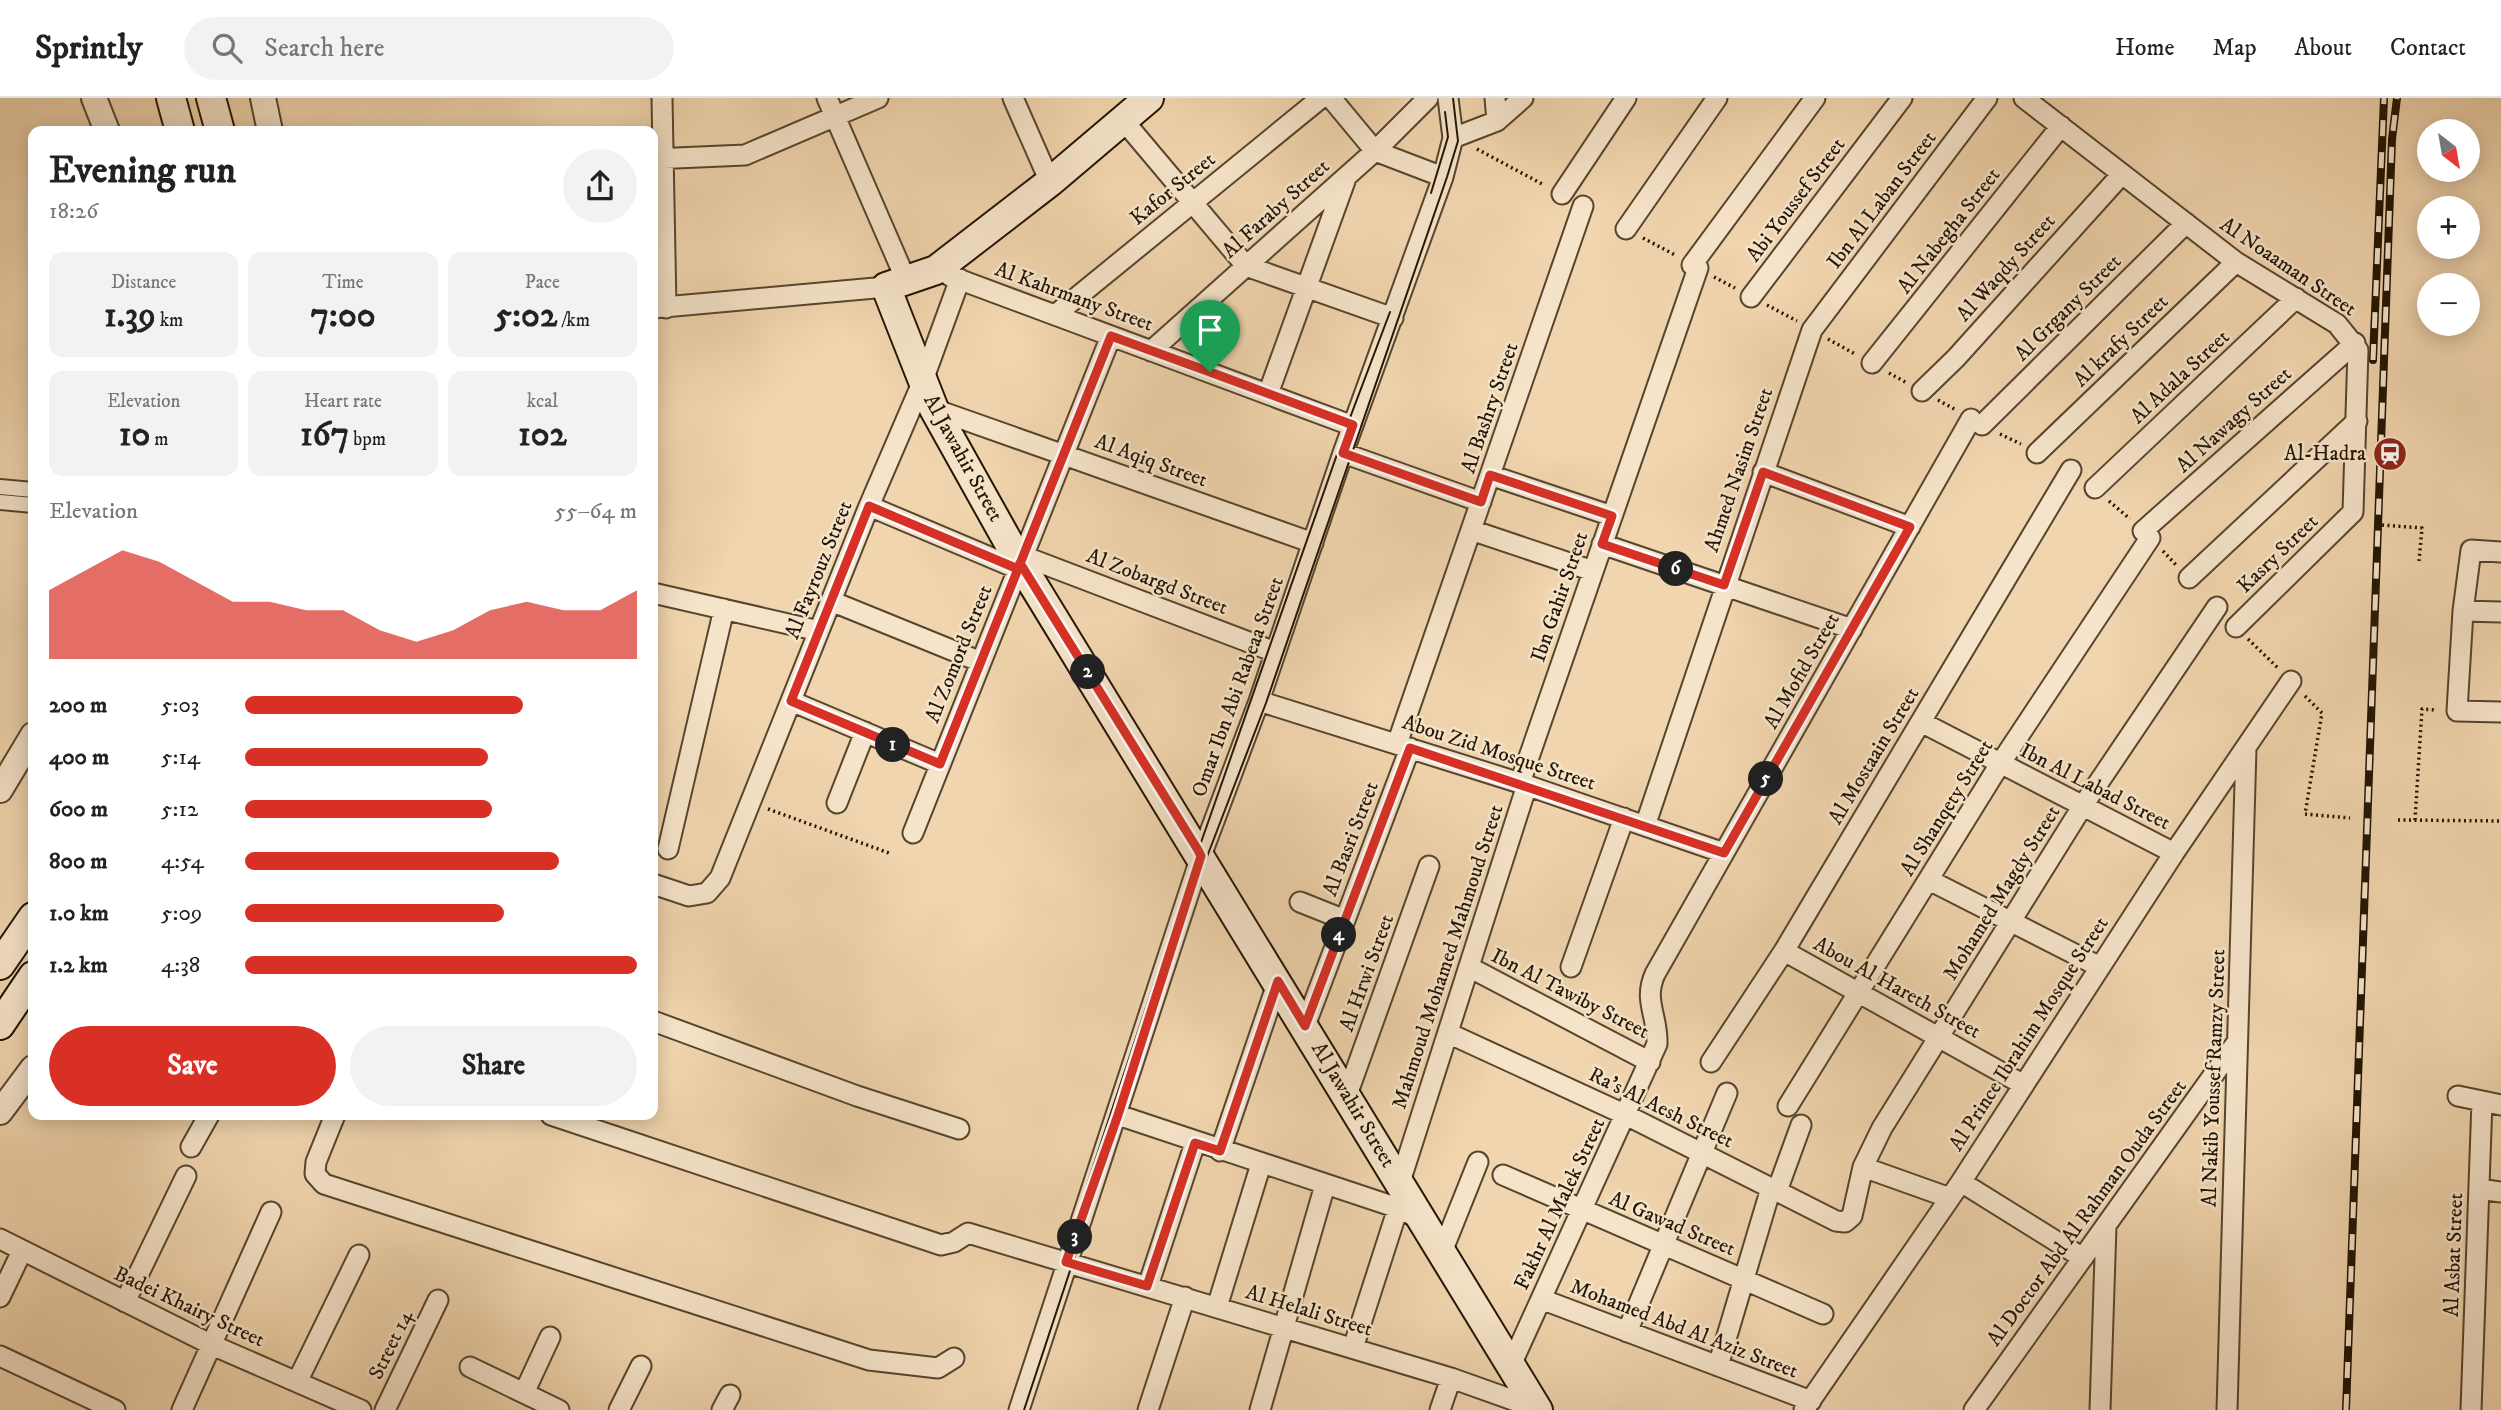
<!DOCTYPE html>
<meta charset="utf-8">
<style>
body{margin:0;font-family:"IM FELL DW Pica",serif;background:#f2f2f2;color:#222;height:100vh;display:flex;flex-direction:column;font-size:26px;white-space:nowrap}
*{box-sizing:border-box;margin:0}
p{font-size:23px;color:#767676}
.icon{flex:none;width:38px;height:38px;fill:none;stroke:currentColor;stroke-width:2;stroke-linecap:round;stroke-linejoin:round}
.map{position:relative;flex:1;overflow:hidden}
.drawer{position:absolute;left:28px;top:28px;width:630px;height:994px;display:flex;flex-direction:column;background:#fff;border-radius:14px;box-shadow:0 4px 18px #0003}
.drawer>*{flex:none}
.needle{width:46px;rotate:149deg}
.tools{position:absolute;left:2417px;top:21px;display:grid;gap:14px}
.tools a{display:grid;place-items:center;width:63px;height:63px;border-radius:50%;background:#fff;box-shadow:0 4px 18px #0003;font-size:35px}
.pin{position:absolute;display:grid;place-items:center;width:60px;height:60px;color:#fff;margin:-72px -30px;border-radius:50% 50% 50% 0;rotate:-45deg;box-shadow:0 0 7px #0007}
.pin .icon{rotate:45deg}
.km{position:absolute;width:35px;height:35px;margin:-18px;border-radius:50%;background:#222;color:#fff;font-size:19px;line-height:35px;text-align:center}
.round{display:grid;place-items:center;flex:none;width:74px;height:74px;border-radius:37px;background:#f2f2f2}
.overview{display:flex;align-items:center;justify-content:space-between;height:119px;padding:0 21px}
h1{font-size:38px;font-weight:800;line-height:52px}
.metrics{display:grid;grid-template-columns:repeat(3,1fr);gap:10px;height:119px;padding:7px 21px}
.metrics div{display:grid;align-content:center;border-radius:14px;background:#f2f2f2;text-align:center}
.metrics b{font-size:35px;font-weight:800}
.metrics small{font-size:19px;font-weight:400}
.metrics p{font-size:19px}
.chart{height:196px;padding:14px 21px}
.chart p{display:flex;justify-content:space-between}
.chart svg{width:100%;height:126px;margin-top:7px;fill:#d93025;opacity:.7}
.button{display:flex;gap:14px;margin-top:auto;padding:14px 21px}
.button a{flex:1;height:80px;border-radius:42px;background:#d93025;color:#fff;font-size:28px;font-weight:800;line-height:80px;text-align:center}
.button a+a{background:#f2f2f2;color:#222}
ul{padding:0 21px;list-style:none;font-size:23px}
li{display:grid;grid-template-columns:112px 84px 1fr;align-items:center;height:52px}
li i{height:18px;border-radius:9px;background:#d93025}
header{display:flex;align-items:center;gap:42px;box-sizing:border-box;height:98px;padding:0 35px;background:#fff;border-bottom:2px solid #e0e0e0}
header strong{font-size:33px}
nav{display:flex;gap:38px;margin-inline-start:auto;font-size:24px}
.search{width:490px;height:63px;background:#f2f2f2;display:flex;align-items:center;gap:18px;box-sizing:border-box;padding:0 24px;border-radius:38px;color:#767676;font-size:26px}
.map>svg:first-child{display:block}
</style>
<header>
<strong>Sprintly</strong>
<div class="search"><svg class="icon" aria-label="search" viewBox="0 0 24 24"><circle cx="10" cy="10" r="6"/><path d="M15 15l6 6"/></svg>Search here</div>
<nav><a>Home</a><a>Map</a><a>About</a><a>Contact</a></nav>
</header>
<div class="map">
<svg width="2501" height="1312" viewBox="0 0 2501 1312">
<rect width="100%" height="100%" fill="#f1d5ae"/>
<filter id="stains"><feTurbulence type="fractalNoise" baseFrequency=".00286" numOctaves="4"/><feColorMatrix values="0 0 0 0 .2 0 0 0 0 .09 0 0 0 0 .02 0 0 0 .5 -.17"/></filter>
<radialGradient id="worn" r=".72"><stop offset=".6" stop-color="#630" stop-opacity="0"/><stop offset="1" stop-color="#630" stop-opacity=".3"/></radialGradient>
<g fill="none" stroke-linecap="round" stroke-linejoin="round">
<g stroke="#56452e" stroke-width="18">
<path id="pedestrian" d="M0 389 33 392
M0 404 33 407"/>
</g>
<g stroke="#56452e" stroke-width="23">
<path id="minor" d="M662 0 666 210
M827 0 906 182
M1013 0 1050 84
M1331 0 1375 53 1443 79
M1495 0 1497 23
M2024 0 2236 164 2337 226 2358 252 2353 414 2236 529
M1123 22 1246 168 1393 220
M1453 40 1497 23 1523 0
M653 61 745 57 878 0
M1562 96 1626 0
M1626 131 1717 0
M1692 167 1815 0
M950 178 1353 328
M1751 199 1902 0
M653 210 886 189
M1055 217 1321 0
M1151 253 1375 53 1428 0
M1872 265 2061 28
M1922 293 1956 260 2122 76
M1268 296 1345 83
M934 311 1313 445
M1982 327 2186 125
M1343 355 1481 404
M2037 355 2236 164
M1763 374 1910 429
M1490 377 1612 418
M2095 390 2296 200
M869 408 1018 471
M1471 432 1593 473
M2143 433 2355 245
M1602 446 1852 531
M2501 454 2471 452 2463 513 2457 613 2501 614
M1023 458 1275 554
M2189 480 2357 323
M653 495 819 533
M831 503 981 564
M2463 513 2501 514
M791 603 940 666
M1259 603 1520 685 1724 755
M1921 624 2174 755
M1397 646 1583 108
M1520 685 1698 170
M837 705 865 634
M1645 728 1812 232 1987 0
M913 735 1111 238
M668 751 724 511
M1929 782 2100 869
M653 786 689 798 707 795 720 780 869 408 922 285 960 181
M1300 804 1345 822
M1784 853 2024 987
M1469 869 1650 964
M1571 869 1624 720
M653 923 857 998 959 1031
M1305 928 1410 650
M1448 935 1626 1017 1836 1123 1845 1124 1852 1118 1863 1069 1882 1030 2082 709 2217 509
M1711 964 1784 853 2071 372
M1347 997 1429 768
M2458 998 2501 1007
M1788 1008 2000 666 2150 440
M335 1017 316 1064 315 1076 324 1086 869 1262 938 1270 954 1260
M551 1017 941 1147 954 1144 968 1135 1451 1280 1541 1312
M1118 1017 1398 1110 1422 1122
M191 1049 209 1017
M1220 1053 1278 883
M1863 1069 1950 1100
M1503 1077 1823 1216
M1400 1084 1527 687
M1961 1084 2083 1160
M2479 1091 2501 1094
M1777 1093 1801 1027
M0 1141 212 1247 361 1312
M1442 1154 1478 1064
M1148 1188 1195 1045
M0 1199 22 1153
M1541 1201 1811 1303
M125 1204 186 1078
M1217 1209 1261 1066
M1627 1234 1727 995
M1353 1250 1398 1110
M0 1258 115 1312
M1511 1267 1657 946C1658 917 1643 903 1655 876L1971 321
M1718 1268 1771 1090
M470 1269 559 1312
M297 1284 359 1157
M524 1295 550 1239
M182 1312 271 1114
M385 1312 438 1202
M619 1312 641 1268
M722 1312 730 1297
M1019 1312 1201 758 1259 603 1343 355 1443 79 1453 40 1448 0
M1148 1312 1185 1199
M1260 1312 1325 1087
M1440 1312 1451 1280
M1804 1312 1961 1084 2174 755 2291 583
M1974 1312 2237 944
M2100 1312 2106 1128
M2227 1312 2246 650
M2471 1312 2482 1003"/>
</g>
<g stroke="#56452e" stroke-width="28">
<path id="tertiary" d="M94 0 107 33
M263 0 270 33
M0 692 33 637
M0 1014 33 970"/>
</g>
<g stroke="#221504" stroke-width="32">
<path id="secondary" d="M171 0 180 33
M211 0 220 33
M1149 0 1050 84 936 172 886 189 934 311 1020 465 1538 1312
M0 867 33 819
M0 927 33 878"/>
</g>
<path stroke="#221504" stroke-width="3.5" stroke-dasharray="2 3.5" stroke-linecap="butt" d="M1477 51 1544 87
M1643 140 1677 158
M1714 179 1735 190
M1767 207 1797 223
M1828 241 1855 256
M1889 275 1907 285
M1938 302 1956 312
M2000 336 2021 346
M2109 403 2130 421
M2382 427 2422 430 2419 463
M2163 453 2177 468
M2248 541 2278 570
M2305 598 2322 615 2305 716 2350 720
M768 711 889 755
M2398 722 2501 723
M2415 722 2422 611 2437 612"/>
<use href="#pedestrian" stroke="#f6e4ca" stroke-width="14"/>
<use href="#minor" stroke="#f6e4ca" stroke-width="19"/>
<use href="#tertiary" stroke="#f6e4ca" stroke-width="24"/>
<use href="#secondary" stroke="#f6e4ca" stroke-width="28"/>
<path stroke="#221504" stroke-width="2" d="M1431 95 1448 39 1445 14
M1087 1087 1198 753 1348 325 1390 214
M1024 1312 1205 764 1266 605 1447 79 1458 43 1453 0"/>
<g stroke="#221504" stroke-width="8">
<path id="rail" d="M2373 262 2384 0
M2346 1312 2392 41 2397 0"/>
</g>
<use href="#rail" stroke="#f6e4ca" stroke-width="5" stroke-dasharray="16" stroke-linecap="butt"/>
</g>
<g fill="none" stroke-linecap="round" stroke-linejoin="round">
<g stroke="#fff" stroke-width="14">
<path id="route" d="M1210 274 1111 238C1054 381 997 523 940 666L791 603 869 408 1018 471 1020 465 1198 752 1201 758 1118 1017 1066 1164 1147 1188 1195 1045 1220 1053 1278 883 1305 928 1410 650 1724 755 1910 429 1763 374 1724 487 1602 446 1612 418 1490 377 1481 404 1343 355 1353 327 1210 274"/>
</g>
<use href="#route" stroke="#d93025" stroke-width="9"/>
</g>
<defs>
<g id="station-disc" transform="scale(1.75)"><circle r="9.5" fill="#8f2418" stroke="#f6e4ca"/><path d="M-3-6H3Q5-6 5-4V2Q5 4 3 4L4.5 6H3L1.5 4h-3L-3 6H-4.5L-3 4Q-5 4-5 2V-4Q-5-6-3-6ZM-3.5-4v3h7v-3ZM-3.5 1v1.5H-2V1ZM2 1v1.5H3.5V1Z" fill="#fff"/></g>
</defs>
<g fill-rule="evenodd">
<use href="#station-disc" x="2390" y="356"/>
</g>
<g text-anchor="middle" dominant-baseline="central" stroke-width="5" stroke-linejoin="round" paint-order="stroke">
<g font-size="21" fill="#221504" stroke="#f6e4ca">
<text transform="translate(1173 91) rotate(-39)">Kafor Street</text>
<text transform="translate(1796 102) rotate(-53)">Abi Youssef Street</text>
<text transform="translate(1882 102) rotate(-53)">Ibn Al Laban Street</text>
<text transform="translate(1276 111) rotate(-42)">Al Faraby Street</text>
<text transform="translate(1949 133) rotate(-52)">Al Nabegha Street</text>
<text transform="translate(2288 169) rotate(34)">Al Noaaman Street</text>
<text transform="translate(2006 170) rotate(-48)">Al Waqdy Street</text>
<text transform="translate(1074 199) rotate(20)">Al Kahrmany Street</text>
<text transform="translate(2068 210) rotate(-45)">Al Grgany Street</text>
<text transform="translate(2121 243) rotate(-44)">Al krafy Street</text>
<text transform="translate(2180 279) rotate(-43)">Al Adala Street</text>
<text transform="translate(1490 310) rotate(-71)">Al Bashry Street</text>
<text transform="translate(2234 322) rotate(-42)">Al Nawagy Street</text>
<text transform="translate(963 360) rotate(61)">Al Jawahir Street</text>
<text transform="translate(1151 363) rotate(20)">Al Aqiq Street</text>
<text transform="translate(1739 372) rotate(-71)">Ahmed Nasim Street</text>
<text transform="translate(2278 456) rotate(-44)">Kasry Street</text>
<text transform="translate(819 472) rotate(-68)">Al Fayrouz Street</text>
<text transform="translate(1157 484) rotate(21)">Al Zobargd Street</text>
<text transform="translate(1560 499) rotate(-71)">Ibn Gahir Street</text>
<text transform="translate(959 556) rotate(-68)">Al Zomord Street</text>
<text transform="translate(1802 573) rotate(-60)">Al Mofid Street</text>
<text transform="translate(1238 589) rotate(-70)">Omar Ibn Abi Rabeaa Street</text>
<text transform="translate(1499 655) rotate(18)">Abou Zid Mosque Street</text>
<text transform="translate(1874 658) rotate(-59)">Al Mostaain Street</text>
<text transform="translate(2095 689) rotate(27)">Ibn Al Labad Street</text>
<text transform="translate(1947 710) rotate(-58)">Al Shanqety Street</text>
<text transform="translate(1351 741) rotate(-69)">Al Basri Street</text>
<text transform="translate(2002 795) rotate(-58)">Mohamed Magdy Street</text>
<text transform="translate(1448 859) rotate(-72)">Mahmoud Mohamed Mahmoud Street</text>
<text transform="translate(1367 875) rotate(-70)">Al Hrwi Street</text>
<text transform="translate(1897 890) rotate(29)">Abou Al Hareth Street</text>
<text transform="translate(1570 896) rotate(27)">Ibn Al Tawiby Street</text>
<text transform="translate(2029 936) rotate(-57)">Al Prince Ibrahim Mosque Street</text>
<text transform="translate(2214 980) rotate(-88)">Al Nakib Youssef Ramzy Street</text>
<text transform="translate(1353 1007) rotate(59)">Al Jawahir Street</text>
<text transform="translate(1661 1010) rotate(26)">Ra's Al Aesh Street</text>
<text transform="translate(1560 1106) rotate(-65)">Fakhr Al Malek Street</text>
<text transform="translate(2087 1115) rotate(-54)">Al Doctor Abd Al Rahman Ouda Street</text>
<text transform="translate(1672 1126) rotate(23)">Al Gawad Street</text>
<text transform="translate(2454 1157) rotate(-88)">Al Asbat Street</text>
<text transform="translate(189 1209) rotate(25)">Badei Khairy Street</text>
<text transform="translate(1309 1213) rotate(17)">Al Helali Street</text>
<text transform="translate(1684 1231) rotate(21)">Mohamed Abd Al Aziz Street</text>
<text transform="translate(391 1247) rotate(-64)">Street 14</text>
</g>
<g font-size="21" fill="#221504" stroke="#f6e4ca" text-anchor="end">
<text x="2366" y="356">Al-Hadra</text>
</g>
</g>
<rect width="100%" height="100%" filter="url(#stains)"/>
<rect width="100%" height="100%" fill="url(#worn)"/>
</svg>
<div class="tools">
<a><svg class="needle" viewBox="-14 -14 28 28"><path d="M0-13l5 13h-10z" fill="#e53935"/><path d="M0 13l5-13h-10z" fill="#767676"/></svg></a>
<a>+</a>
<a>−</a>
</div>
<div class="pin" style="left:1210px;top:274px;background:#1e9e55"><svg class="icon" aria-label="arrive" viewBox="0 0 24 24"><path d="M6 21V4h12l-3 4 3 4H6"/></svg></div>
<b class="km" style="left:893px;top:647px">1</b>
<b class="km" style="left:1088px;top:574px">2</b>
<b class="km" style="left:1075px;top:1139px">3</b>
<b class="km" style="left:1339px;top:837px">4</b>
<b class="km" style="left:1766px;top:681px">5</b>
<b class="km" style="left:1676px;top:471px">6</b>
<section class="drawer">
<div class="overview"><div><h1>Evening run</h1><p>18:26</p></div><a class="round"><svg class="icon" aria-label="share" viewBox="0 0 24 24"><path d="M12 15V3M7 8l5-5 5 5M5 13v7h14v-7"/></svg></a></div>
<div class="metrics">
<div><p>Distance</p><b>1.39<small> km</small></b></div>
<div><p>Time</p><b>7:00</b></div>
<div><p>Pace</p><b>5:02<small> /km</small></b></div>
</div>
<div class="metrics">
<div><p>Elevation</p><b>10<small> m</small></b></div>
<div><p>Heart rate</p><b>167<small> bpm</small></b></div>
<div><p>kcal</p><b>102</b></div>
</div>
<div class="chart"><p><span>Elevation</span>55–64 m</p>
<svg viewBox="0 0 160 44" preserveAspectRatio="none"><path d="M0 44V20L10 13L20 6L30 10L40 17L50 24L60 24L70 27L80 27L90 34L100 38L110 34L120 27L130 24L140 27L150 27L160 20V44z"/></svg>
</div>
<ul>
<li><b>200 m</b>5:03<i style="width:71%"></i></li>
<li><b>400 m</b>5:14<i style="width:62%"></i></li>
<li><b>600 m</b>5:12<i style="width:63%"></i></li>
<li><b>800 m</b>4:54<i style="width:80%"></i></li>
<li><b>1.0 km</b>5:09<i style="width:66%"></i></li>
<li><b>1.2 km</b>4:38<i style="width:100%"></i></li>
</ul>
<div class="button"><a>Save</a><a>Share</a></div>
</section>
</div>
